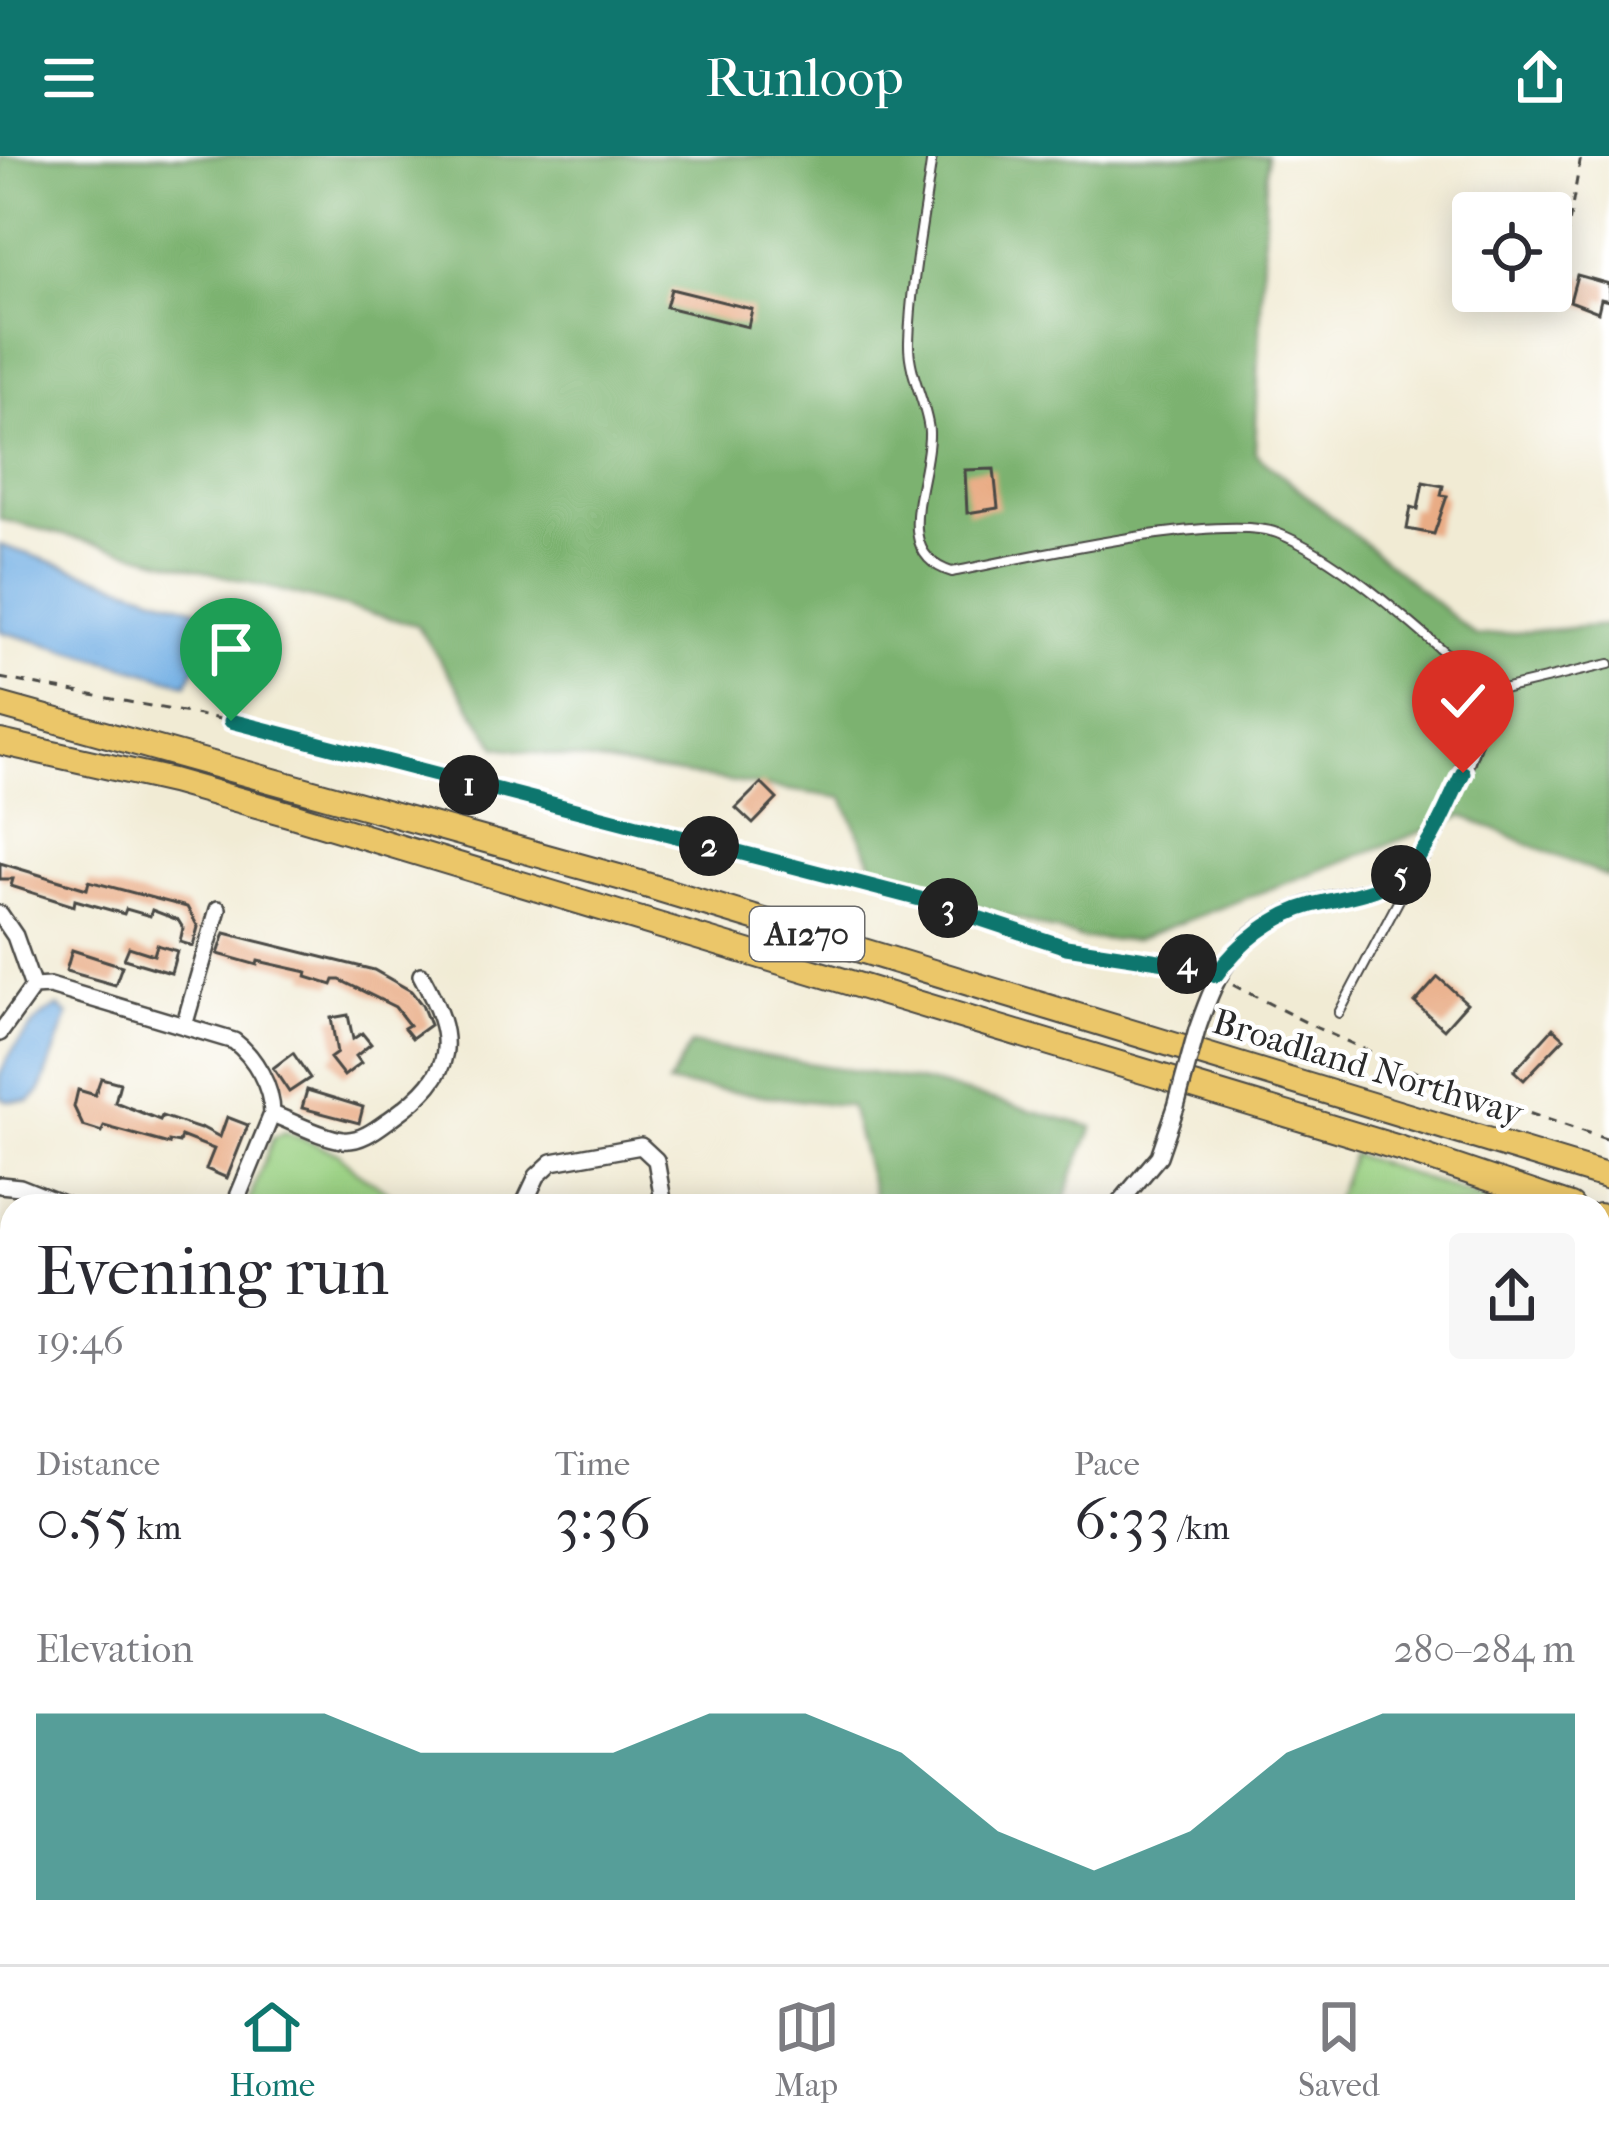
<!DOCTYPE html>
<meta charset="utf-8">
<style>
body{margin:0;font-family:"IM FELL French Canon",serif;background:#f7f7f7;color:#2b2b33;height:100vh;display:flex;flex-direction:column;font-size:45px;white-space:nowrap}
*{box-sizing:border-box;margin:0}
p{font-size:39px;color:#7c7c81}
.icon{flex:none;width:66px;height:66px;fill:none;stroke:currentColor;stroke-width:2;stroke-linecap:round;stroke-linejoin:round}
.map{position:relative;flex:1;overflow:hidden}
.sheet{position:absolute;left:0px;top:1038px;width:1611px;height:771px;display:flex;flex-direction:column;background:#fff;border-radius:36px 36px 0 0;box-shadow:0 6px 30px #0003}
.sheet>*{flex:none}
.buttons{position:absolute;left:1452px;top:36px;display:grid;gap:24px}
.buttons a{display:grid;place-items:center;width:120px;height:120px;border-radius:12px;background:#fff;box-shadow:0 6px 30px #0003;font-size:60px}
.pin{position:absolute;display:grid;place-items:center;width:102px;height:102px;color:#fff;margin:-123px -51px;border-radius:50% 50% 50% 0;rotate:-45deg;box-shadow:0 0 12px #0007}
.pin .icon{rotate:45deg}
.km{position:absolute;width:60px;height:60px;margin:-30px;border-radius:50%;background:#222;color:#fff;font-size:33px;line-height:60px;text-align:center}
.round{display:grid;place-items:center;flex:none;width:126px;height:126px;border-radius:12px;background:#f7f7f7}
.headline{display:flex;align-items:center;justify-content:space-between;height:204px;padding:0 36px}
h1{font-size:66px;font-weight:600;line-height:90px}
.stats{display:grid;grid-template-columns:repeat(3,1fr);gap:18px;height:204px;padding:12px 36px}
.stats div{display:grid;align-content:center}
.stats b{font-size:60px;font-weight:600}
.stats small{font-size:33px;font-weight:400}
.stats p{font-size:33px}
.chart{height:336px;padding:24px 36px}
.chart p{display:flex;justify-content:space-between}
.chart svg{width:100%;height:216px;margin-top:12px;fill:#0f766e;opacity:.7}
header{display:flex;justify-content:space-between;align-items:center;height:156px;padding:0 36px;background:#0f766e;color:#fff;font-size:54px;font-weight:600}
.dock{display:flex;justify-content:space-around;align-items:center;height:168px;border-top:3px solid #e1e1e2;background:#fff;font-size:33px;color:#7c7c81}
.dock a{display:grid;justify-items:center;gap:6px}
.dock .selected{color:#0f766e}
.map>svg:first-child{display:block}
</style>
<header><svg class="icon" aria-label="menu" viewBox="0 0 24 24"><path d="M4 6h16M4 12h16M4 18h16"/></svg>Runloop<svg class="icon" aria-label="share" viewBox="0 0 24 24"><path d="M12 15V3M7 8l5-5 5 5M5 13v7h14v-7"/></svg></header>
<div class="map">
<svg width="1609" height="1808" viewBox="0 0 1609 1808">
<rect width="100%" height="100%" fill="#fff"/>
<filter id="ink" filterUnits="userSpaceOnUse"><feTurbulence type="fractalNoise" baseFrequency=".00833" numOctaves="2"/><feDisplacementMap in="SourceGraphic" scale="24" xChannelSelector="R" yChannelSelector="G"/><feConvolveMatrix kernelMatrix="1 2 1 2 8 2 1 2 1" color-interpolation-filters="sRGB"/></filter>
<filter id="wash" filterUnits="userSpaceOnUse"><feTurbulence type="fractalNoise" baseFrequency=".004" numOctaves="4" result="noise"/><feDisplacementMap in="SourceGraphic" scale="48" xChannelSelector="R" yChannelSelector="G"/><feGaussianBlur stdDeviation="2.7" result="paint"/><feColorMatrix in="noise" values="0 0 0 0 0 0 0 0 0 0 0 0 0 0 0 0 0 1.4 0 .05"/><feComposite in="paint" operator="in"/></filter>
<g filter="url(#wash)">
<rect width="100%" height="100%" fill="#f1ebd4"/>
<path fill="#9ad082" stroke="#627e56" stroke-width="3" d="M285 976 338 997 356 1015 395 1041V1050H247L273 982Z
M1352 998 1502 1050H1333Z
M1599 1084 1609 1087V1269L1599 1261Z
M0 1621 12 1623V1797H74L73 1808H0Z"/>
<path fill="#7bb270" stroke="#536e4e" stroke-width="3" d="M0 0H1267L1255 297 1476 480 1609 469V722L1463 660 1135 784 1083 783 878 721 843 642 497 591 417 469 0 363Z
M691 888 929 927 1093 971 1071 1022 1064 1050H877L850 950 668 928Z
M1599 1261 1609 1269V1415L1599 1408Z"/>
<path fill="#72afe4" stroke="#4e6d88" stroke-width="3" d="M0 389 220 461 187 528 0 475Z
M59 851 68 859 40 936 30 945H7L1 941C1 938 0 923 0 920 5 901 40 855 59 851Z"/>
<g id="blocks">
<path fill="#e9ac85" d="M1577 119 1609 128V145L1601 143 1598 156 1570 145Z
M671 133 752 153 748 171 666 151Z
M994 313 998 352 967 357 965 314Z
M1423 326 1443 330 1441 339 1447 340 1434 378 1407 373 1411 351 1418 353Z
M761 627 777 643 753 668 736 652Z
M0 707 87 733 89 725 187 751 198 771 193 790 180 786 183 772 178 764 152 754 150 760 126 753 124 758 75 744 74 750 11 730 13 723H0Z
M225 777 374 814 411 835 422 849 430 869 412 882 404 872 409 869 395 851 340 824H334L332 829 306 821 307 816 258 805 257 809 218 798Z
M157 789 177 795 171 817 124 803 129 791 154 799Z
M72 794 122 810 115 829 66 815Z
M1438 821 1467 847 1444 873 1415 847Z
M348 859 353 883 362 877 371 888 356 900 361 907 344 920 330 902 337 897 331 862Z
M1553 872 1564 882 1524 924 1514 915Z
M293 897 310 922 289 936 273 912Z
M101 922 120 927 115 946 160 964 162 960 200 973 201 971 220 981 227 961 248 969 227 1022 206 1013 214 993 181 980 179 987 169 985V988L104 970 102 976 83 970 74 951 78 934 95 939Z
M307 934 363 951 359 967 302 952Z"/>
</g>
</g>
<g filter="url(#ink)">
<use href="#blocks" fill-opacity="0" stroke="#494844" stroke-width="3"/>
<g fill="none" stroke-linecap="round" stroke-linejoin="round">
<g stroke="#494844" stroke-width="12">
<path id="service" d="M932 0C924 61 911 124 909 186 908 219 928 250 929 276 931 322 888 397 952 416 1019 403 1221 356 1277 377 1346 403 1432 487 1490 536L1609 508
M1339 857 1401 740 1403 720
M1599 1601 1609 1613
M1599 1636 1609 1629"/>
</g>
<g stroke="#494844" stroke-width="20">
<path id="minor" d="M0 758 15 780 33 831
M184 870 218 753
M1197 874C1219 810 1238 773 1308 749 1340 739 1375 739 1404 718 1441 690 1475 580 1490 536
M0 877 33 831 50 830 234 885C255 901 272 931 272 958L234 1050
M272 958C294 966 320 981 343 984 362 986 379 971 393 961 457 915 457 885 421 819
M0 1029 20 1031 68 1050
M523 1050 537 1020 552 1006 641 990 656 1004 664 1050
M1117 1050 1159 1000 1176 951
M12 1227 7 1237 12 1263
M0 1395 12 1396
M340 1797 367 1801 366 1808
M160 1808 161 1797
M1400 1808 1412 1797"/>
</g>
<g stroke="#494844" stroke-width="22">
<path id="tertiary" d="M0 1463 12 1465
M1298 1797 1313 1808"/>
</g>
<g stroke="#494844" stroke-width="28">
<path id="trunk" d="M0 549 626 723 1609 1021
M0 586 172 625 292 659 1399 992 1571 1050
M1599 1060 1609 1063"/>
</g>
<path stroke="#494844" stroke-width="3" stroke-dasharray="9 9" stroke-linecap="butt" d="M1560 119 1581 0
M0 522 231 565 920 743 1066 791 1204 813
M1233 829 1317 872 1442 928 1609 984"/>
<use href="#service" stroke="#fff" stroke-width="8"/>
<use href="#minor" stroke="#fff" stroke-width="15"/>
<use href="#tertiary" stroke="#fff" stroke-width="18"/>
<use href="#trunk" stroke="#ebc669" stroke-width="24"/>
<g stroke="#494844" stroke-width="20" stroke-linecap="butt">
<path id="minor-bridge" d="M1176 951 1197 874"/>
</g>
<use href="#minor-bridge" stroke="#fff" stroke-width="15"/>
</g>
</g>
<g fill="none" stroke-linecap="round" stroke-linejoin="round" filter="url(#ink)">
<g stroke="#fff" stroke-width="24">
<path id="route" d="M231 565 920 743 1066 791 1199 811 1216 819C1239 787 1274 759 1312 749 1345 740 1381 738 1407 714 1433 690 1447 648 1463 617"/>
</g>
<use href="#route" stroke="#0f766e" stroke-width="15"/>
</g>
<g text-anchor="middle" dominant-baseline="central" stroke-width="9" stroke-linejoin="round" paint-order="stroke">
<rect fill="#fff" stroke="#6b6b6b" stroke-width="3" x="750" y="751" width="114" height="54" rx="9"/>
<g font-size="33" font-weight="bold" fill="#2b2b2b">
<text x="807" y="778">A1270</text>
</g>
<g font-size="36" fill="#2b2b2b" stroke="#fff">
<text transform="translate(1368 911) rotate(17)">Broadland Northway</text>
</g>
</g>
</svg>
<div class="buttons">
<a><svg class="icon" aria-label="locate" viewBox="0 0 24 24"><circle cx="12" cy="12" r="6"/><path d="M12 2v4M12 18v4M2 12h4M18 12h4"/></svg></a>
</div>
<div class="pin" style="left:231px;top:565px;background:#1e9e55"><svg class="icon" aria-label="arrive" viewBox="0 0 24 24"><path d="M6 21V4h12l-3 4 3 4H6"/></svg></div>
<div class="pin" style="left:1463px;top:617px;background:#d93025"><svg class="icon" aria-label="check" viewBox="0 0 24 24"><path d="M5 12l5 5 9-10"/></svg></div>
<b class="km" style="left:469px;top:629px">1</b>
<b class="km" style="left:709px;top:690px">2</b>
<b class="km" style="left:948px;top:752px">3</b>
<b class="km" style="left:1187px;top:808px">4</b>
<b class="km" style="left:1401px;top:719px">5</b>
<section class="sheet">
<div class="headline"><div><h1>Evening run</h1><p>19:46</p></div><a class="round"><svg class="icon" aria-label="share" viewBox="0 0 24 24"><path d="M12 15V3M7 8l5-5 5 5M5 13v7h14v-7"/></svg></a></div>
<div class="stats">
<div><p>Distance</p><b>0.55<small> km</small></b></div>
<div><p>Time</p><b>3:36</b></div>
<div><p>Pace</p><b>6:33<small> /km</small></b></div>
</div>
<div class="chart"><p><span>Elevation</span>280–284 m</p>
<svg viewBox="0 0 160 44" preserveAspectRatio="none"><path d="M0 44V6L10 6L20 6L30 6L40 14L50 14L60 14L70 6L80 6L90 14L100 30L110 38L120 30L130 14L140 6L150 6L160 6V44z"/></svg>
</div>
</section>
</div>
<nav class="dock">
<a class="selected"><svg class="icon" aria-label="home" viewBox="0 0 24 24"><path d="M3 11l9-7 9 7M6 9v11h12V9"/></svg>Home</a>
<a><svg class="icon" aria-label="map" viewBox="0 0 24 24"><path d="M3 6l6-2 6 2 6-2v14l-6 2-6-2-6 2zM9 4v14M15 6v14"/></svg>Map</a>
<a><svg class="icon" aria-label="saved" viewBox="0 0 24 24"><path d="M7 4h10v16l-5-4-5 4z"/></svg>Saved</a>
</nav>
